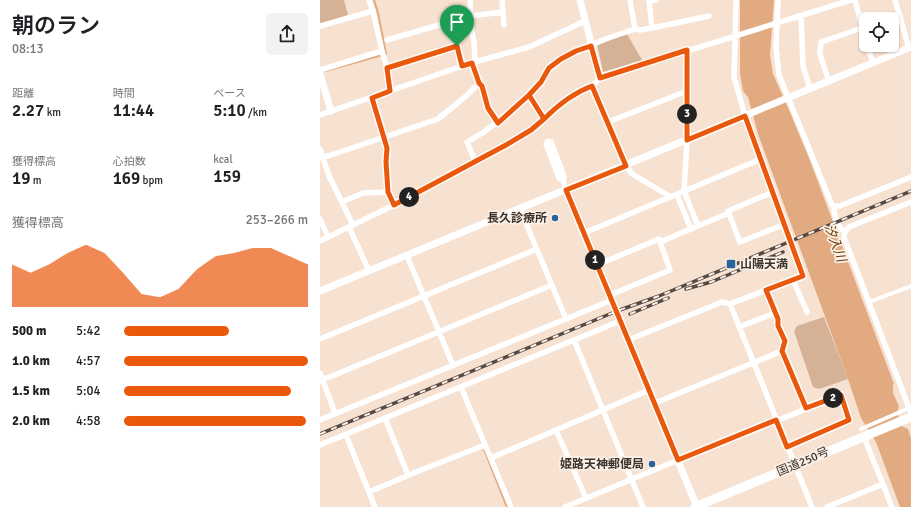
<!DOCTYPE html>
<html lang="ja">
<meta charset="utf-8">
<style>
body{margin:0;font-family:Signika,"Noto Sans JP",sans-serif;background:#f2f2f2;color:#202124;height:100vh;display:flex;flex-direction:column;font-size:15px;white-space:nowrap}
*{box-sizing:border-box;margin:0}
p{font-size:13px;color:#757577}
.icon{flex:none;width:22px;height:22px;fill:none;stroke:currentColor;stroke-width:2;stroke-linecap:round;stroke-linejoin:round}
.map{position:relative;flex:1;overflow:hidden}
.details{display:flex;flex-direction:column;background:#fff;width:320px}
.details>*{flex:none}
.tools{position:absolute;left:539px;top:12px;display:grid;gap:8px}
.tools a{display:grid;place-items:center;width:40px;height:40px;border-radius:6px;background:#fff;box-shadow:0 1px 3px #0004;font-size:20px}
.pin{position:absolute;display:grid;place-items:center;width:34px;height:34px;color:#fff;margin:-41px -17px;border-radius:50% 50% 50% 0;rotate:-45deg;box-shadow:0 0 4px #0007}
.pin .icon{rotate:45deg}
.km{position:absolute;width:20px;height:20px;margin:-10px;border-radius:50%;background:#222;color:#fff;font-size:11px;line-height:20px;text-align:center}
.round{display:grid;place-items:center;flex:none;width:42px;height:42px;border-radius:6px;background:#f2f2f2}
.overview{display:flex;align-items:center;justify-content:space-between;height:68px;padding:0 12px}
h1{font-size:22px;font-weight:600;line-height:30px}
.metrics{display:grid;grid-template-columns:repeat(3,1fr);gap:6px;height:68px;padding:4px 12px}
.metrics div{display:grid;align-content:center}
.metrics b{font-size:17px;font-weight:600}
.metrics small{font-size:11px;font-weight:400}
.metrics p{font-size:11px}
.chart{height:112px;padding:8px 12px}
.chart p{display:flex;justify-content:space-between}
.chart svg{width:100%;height:72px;margin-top:4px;fill:#ea580c;opacity:.7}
ul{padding:0 12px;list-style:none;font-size:13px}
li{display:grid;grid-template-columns:64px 48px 1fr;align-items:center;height:30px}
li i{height:10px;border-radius:5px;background:#ea580c}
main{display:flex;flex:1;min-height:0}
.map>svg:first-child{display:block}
</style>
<main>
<section class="details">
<div class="overview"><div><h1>朝のラン</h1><p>08:13</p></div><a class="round"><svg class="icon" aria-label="share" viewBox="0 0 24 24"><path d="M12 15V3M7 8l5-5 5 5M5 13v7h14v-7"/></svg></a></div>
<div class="metrics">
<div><p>距離</p><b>2.27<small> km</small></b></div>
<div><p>時間</p><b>11:44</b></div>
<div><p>ペース</p><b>5:10<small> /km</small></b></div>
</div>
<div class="metrics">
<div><p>獲得標高</p><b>19<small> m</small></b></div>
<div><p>心拍数</p><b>169<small> bpm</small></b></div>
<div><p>kcal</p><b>159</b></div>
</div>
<div class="chart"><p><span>獲得標高</span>253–266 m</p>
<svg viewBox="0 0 160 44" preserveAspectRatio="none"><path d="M0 44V18L10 23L20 18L30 11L40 6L50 11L60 23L70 36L80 38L90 33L100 21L110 13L120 11L130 8L140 8L150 13L160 18V44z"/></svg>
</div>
<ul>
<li><b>500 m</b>5:42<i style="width:57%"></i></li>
<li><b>1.0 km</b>4:57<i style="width:100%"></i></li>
<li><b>1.5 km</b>5:04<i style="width:91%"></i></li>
<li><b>2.0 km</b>4:58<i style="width:99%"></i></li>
</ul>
</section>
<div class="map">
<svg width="591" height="507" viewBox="0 0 591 507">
<rect width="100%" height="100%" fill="#f7e1d1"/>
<path fill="#d5b196" d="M0 0H24L28 15 0 24Z
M307 34 322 60 283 72 277 44Z
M504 317 528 379 499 389 493 387 474 331 477 326Z"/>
<path fill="#e1aa80" d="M420 0H454L450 55 453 74 469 110 489 158 574 384 573 385V393L579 406 577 413 583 427 588 429 591 438V507H580L556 442 541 418 528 379 438 134 428 97 423 91 420 73Z"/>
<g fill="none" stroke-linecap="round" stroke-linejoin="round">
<path stroke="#e1aa80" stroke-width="2" d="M5 71 66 54 58 13 54 0
M163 447 187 507"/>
<path stroke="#fff" stroke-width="4" d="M549 302 591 286
M541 429 589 408"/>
<path stroke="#fff" stroke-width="5.5" d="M150 0 151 27 154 42 155 62
M182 0 184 25
M310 0 315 29
M329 0 332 28
M458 0 456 47 459 75 512 205 514 206C513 213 518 228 525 232
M535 0 546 41
M575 0 589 48
M329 1 336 0
M481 16 483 66 490 89
M131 22 142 66
M0 26 53 11
M67 40 150 16 183 12
M547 45 553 63
M367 50V140L364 191 378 226
M62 51 67 68 70 91
M67 68 137 46
M0 70 62 51 53 11 49 0
M509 82 500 54 501 42 542 28
M159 83 162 86 168 108 177 123
M272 86 306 166 312 174 351 197
M209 95 224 119
M52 98 67 148 66 162 68 192 74 205
M0 115 151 63 209 47 265 21
M288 122 367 91
M0 149 9 176 33 225
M2 158 118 119 145 97 159 83 151 63
M155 161 147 142 164 132 191 111 215 90 229 68 241 59 256 51 291 37 315 29 320 30 332 28 389 16
M243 180 244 176 231 142 228 141 226 144 239 178 243 180 246 190
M453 192 408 211 420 242 465 224
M357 195 371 229
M22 202 43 193 68 192
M591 202 529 227 525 232 524 237 591 413
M514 206H520L591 177
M200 209 246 319
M0 219 8 237
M29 227 49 271
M264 233 441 159
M0 241 74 205 186 145 211 130 237 106 259 91 272 86 280 78 531 0
M340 242 409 213
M87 256 133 365
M277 265 339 239 340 242 350 270 290 295
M473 280 487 312
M446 290 458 319V326L465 341 462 351 486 408
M410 304 492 507
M419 327 455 313
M0 339 217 249
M254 340 323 507
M308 340 402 302 410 304 483 276 425 116 414 77 416 0
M0 373 15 413
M0 381 232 285
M141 387 191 507
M335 403 462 351
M65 418 88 475
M0 420 292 300
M236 430 266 498
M26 435 55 507
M544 437 572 507
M0 445 300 321
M171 458 329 390
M49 492 101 470 165 445
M245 507 358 460 521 395 529 420 467 447
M507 507 563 484"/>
<path stroke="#fff" stroke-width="7" d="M260 0 280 78
M0 74 11 111
M246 190 377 507
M0 291 591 47"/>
<path stroke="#fff" stroke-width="9" d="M375 507 591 417"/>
<g stroke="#554b44" stroke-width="3.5">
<path id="rail" d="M366 289 391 282 463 252
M310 314 348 298
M0 434 297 311 339 296 591 191"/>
</g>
<use href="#rail" stroke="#fdf0e6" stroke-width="2" stroke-dasharray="6" stroke-linecap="butt"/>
</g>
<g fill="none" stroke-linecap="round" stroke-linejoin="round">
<g stroke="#fff" stroke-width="8">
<path id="route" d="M137 46 142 66 152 63 159 83 162 86 168 108 178 123 209 95 224 119C238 105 253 93 272 86L306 166 246 190 358 460 456 420 467 447 529 420 521 395 486 408 462 351 465 341 458 326V319L446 290 483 276 425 116 367 140V50L280 78 271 46 256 51 241 59 229 68 221 82 209 95 224 119 211 130 186 145 74 205 68 192 66 162 67 148 52 98 70 91 67 68 137 46"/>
</g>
<use href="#route" stroke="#ea580c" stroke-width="5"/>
</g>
<g fill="#29659c" stroke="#fdf0e6" stroke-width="1.5">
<circle cx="235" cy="218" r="4"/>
<rect x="406" y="259" width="10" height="10" rx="2"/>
<circle cx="332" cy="464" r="4"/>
</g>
<g text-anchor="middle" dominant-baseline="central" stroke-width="3.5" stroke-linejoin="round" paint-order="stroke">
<g font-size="12" font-weight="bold" fill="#3b332d" stroke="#fdf0e6" text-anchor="end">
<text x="227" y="218">長久診療所</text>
<text x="420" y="264" text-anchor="start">山陽天満</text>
<text x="324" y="464">姫路天神郵便局</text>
</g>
<g font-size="12" fill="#3b332d" stroke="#fdf0e6">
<text transform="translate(483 462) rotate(-23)">国道250号</text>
</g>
<g font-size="13" font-style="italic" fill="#6c3a06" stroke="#fdf0e6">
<text transform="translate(515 243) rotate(70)">汐入川</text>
</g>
</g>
</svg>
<div class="tools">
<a><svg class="icon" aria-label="locate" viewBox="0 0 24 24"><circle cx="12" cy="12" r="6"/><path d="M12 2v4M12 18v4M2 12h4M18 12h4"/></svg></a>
</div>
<div class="pin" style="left:137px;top:46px;background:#1e9e55"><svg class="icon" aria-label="arrive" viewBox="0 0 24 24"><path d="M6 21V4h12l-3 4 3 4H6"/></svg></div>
<b class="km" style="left:275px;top:260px">1</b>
<b class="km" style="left:513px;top:398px">2</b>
<b class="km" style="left:367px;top:114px">3</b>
<b class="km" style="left:89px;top:197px">4</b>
</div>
</main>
